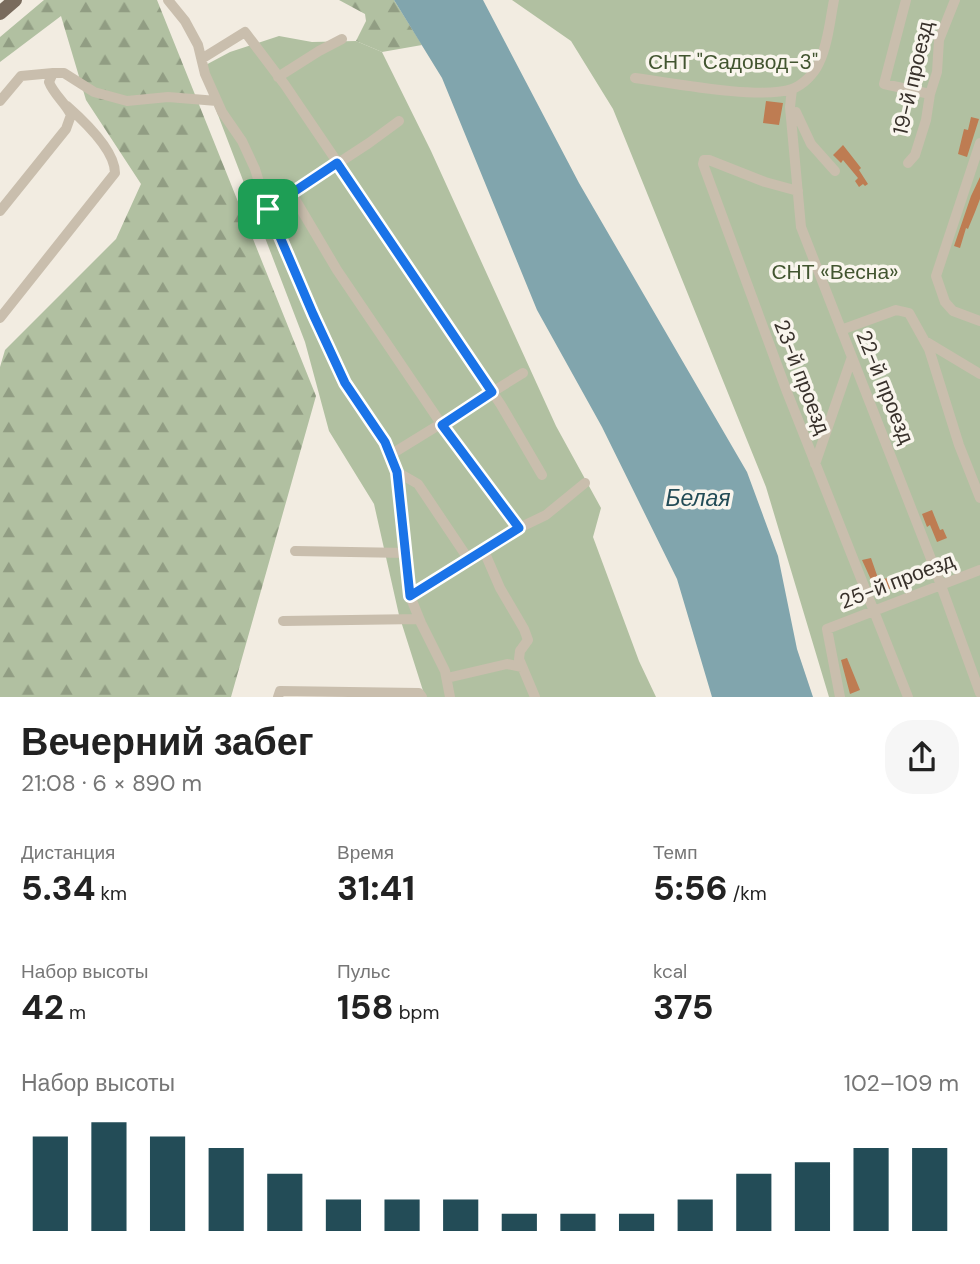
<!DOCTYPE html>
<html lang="ru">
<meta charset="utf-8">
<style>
body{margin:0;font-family:"DM Sans",sans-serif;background:#f6f6f6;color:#222;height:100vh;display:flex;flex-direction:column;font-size:26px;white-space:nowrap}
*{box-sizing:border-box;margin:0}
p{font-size:23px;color:#767676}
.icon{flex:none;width:38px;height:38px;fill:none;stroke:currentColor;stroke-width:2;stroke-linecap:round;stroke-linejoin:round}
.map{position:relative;height:697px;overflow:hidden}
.details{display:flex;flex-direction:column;background:#fff;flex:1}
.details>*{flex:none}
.pin{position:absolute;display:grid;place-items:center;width:60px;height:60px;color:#fff;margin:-30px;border-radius:14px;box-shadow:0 4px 10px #0006}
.round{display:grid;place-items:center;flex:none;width:74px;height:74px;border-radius:28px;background:#f6f6f6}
.headline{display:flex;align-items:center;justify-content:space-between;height:119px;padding:0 21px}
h1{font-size:38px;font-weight:700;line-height:52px}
.stats{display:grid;grid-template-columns:repeat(3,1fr);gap:10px;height:119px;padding:7px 21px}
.stats div{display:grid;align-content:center}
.stats b{font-size:35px;font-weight:700}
.stats small{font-size:19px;font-weight:400}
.stats p{font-size:19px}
.chart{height:196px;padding:14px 21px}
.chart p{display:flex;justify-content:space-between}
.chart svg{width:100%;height:126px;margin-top:7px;stroke:#234c57;stroke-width:6}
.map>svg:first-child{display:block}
</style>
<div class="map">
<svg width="980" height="697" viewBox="0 0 980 697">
<defs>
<pattern id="forest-firs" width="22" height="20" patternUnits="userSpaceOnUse" patternTransform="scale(1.75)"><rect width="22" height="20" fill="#b1c0a1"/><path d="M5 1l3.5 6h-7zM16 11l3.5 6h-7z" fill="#919d83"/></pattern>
</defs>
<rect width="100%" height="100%" fill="#f2ece1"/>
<path fill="url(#forest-firs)" d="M44 0H157L316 396 231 697H0V367L5 350 116 239 141 184 86 100 61 16 0 62V37Z
M339 0H394L422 45 382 52 356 41 366 21 365 14Z"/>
<path fill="#b1c0a1" d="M512 0H980V697H829L766 487 613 109 571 41Z
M279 36 312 42 356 41 382 52 431 151 556 426 601 508 593 537 639 661 656 697H425L399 615 374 504 329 431 305 342 200 68 230 52Z"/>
<path fill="#81a5ad" d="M394 0H483L579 183 747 472 778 556 797 649 813 697H712L677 579 602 427 537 310 442 78Z"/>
<path fill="#be7c52" d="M766 101 783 103 779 125 763 123Z
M971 117 979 119 967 157 958 154 964 129 968 130Z
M843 145 861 168 859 170 868 184 865 186 863 184 859 187 855 181 858 178 843 160 841 163 833 155Z
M980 177V199L975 212 968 229 966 228 960 248 954 246 971 196Z
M932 510 940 530 943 529 947 538 937 542 930 525 927 527 922 514Z
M871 558 879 581 887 578 891 588 878 595 862 560Z
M847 658 860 690 850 694 841 660Z"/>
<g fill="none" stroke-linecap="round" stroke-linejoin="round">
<path stroke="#c9bead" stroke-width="10" d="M168 0 185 21 198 45 205 74 222 112 242 141 255 169 270 218 345 383 385 442 397 472 410 596 421 623 445 671 450 697
M906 0 884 84 930 94
M203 58 245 32 285 85 447 324 501 405 542 475
M278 77 319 51 342 39
M635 78C672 83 760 100 792 89 803 85 814 74 819 63 828 44 830 20 834 0
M792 89 790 107 801 227 935 569 980 693
M0 101 21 76 53 73
M796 112 811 144 835 171
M980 143 936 276 945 302 953 311 980 321
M908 163 915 155 926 120 930 94 937 72 939 40 955 0
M798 191 765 182 709 160H704L703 164 787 392 908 697
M292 194 337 270 442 425 519 528
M268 209 369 143 399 121
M0 211 66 129 71 115C65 102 54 95 49 82L53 73H64L94 92 127 101 168 97 217 101
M0 318 115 173C115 150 84 121 67 106
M841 330 896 310 909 313 929 349 959 445 980 498
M925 341 980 374
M390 455 523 373
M815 464 852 357
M397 472 418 484 469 560
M295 551 406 553
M484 551 500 588 524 629 528 640 520 651 519 659 535 697
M410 596 519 528 546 515 585 483
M283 621 419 619
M447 678 507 664 522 667
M278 697 280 691 419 693 422 697
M840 697 827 629 980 570"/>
<path stroke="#796b5d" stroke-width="14" d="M0 13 15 0"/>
</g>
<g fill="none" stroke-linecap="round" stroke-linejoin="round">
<g stroke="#fff" stroke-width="14">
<path id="route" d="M337 163 492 392 442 425 519 528 410 596 397 472 385 442 345 383 313 314 268 209Z"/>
</g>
<use href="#route" stroke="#1a73e8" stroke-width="9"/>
</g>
<g text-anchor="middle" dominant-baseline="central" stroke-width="7" stroke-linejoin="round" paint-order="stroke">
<g font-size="21" fill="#425530" stroke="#f9f5ed">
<text x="733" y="62">СНТ "Садовод-3"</text>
<text x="835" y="272">СНТ «Весна»</text>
</g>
<g font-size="21" fill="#38312b" stroke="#f9f5ed">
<text transform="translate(913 78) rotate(-77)">19-й проезд</text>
<text transform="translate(802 377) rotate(69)">23-й проезд</text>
<text transform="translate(885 387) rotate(68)">22-й проезд</text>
<text transform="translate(897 581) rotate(-21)">25-й проезд</text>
</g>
<g font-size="23" font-style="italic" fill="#234c57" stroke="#f9f5ed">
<text x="698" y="498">Белая</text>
</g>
</g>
</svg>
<div class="pin" style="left:268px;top:209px;background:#1e9e55"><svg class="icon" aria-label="arrive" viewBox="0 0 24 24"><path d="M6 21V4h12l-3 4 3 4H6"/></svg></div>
</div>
<section class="details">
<div class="headline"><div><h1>Вечерний забег</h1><p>21:08 · 6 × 890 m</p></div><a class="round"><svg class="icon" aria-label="share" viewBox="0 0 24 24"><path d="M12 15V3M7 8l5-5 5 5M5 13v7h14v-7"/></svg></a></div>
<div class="stats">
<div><p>Дистанция</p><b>5.34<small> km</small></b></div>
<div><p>Время</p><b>31:41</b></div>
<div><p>Темп</p><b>5:56<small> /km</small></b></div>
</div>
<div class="stats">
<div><p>Набор высоты</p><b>42<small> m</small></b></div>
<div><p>Пульс</p><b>158<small> bpm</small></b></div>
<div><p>kcal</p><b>375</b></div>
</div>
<div class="chart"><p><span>Набор высоты</span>102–109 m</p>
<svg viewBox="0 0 160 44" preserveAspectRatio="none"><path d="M5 44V11M15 44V6M25 44V11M35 44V15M45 44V24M55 44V33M65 44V33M75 44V33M85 44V38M95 44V38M105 44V38M115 44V33M125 44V24M135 44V20M145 44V15M155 44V15"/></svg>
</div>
</section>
